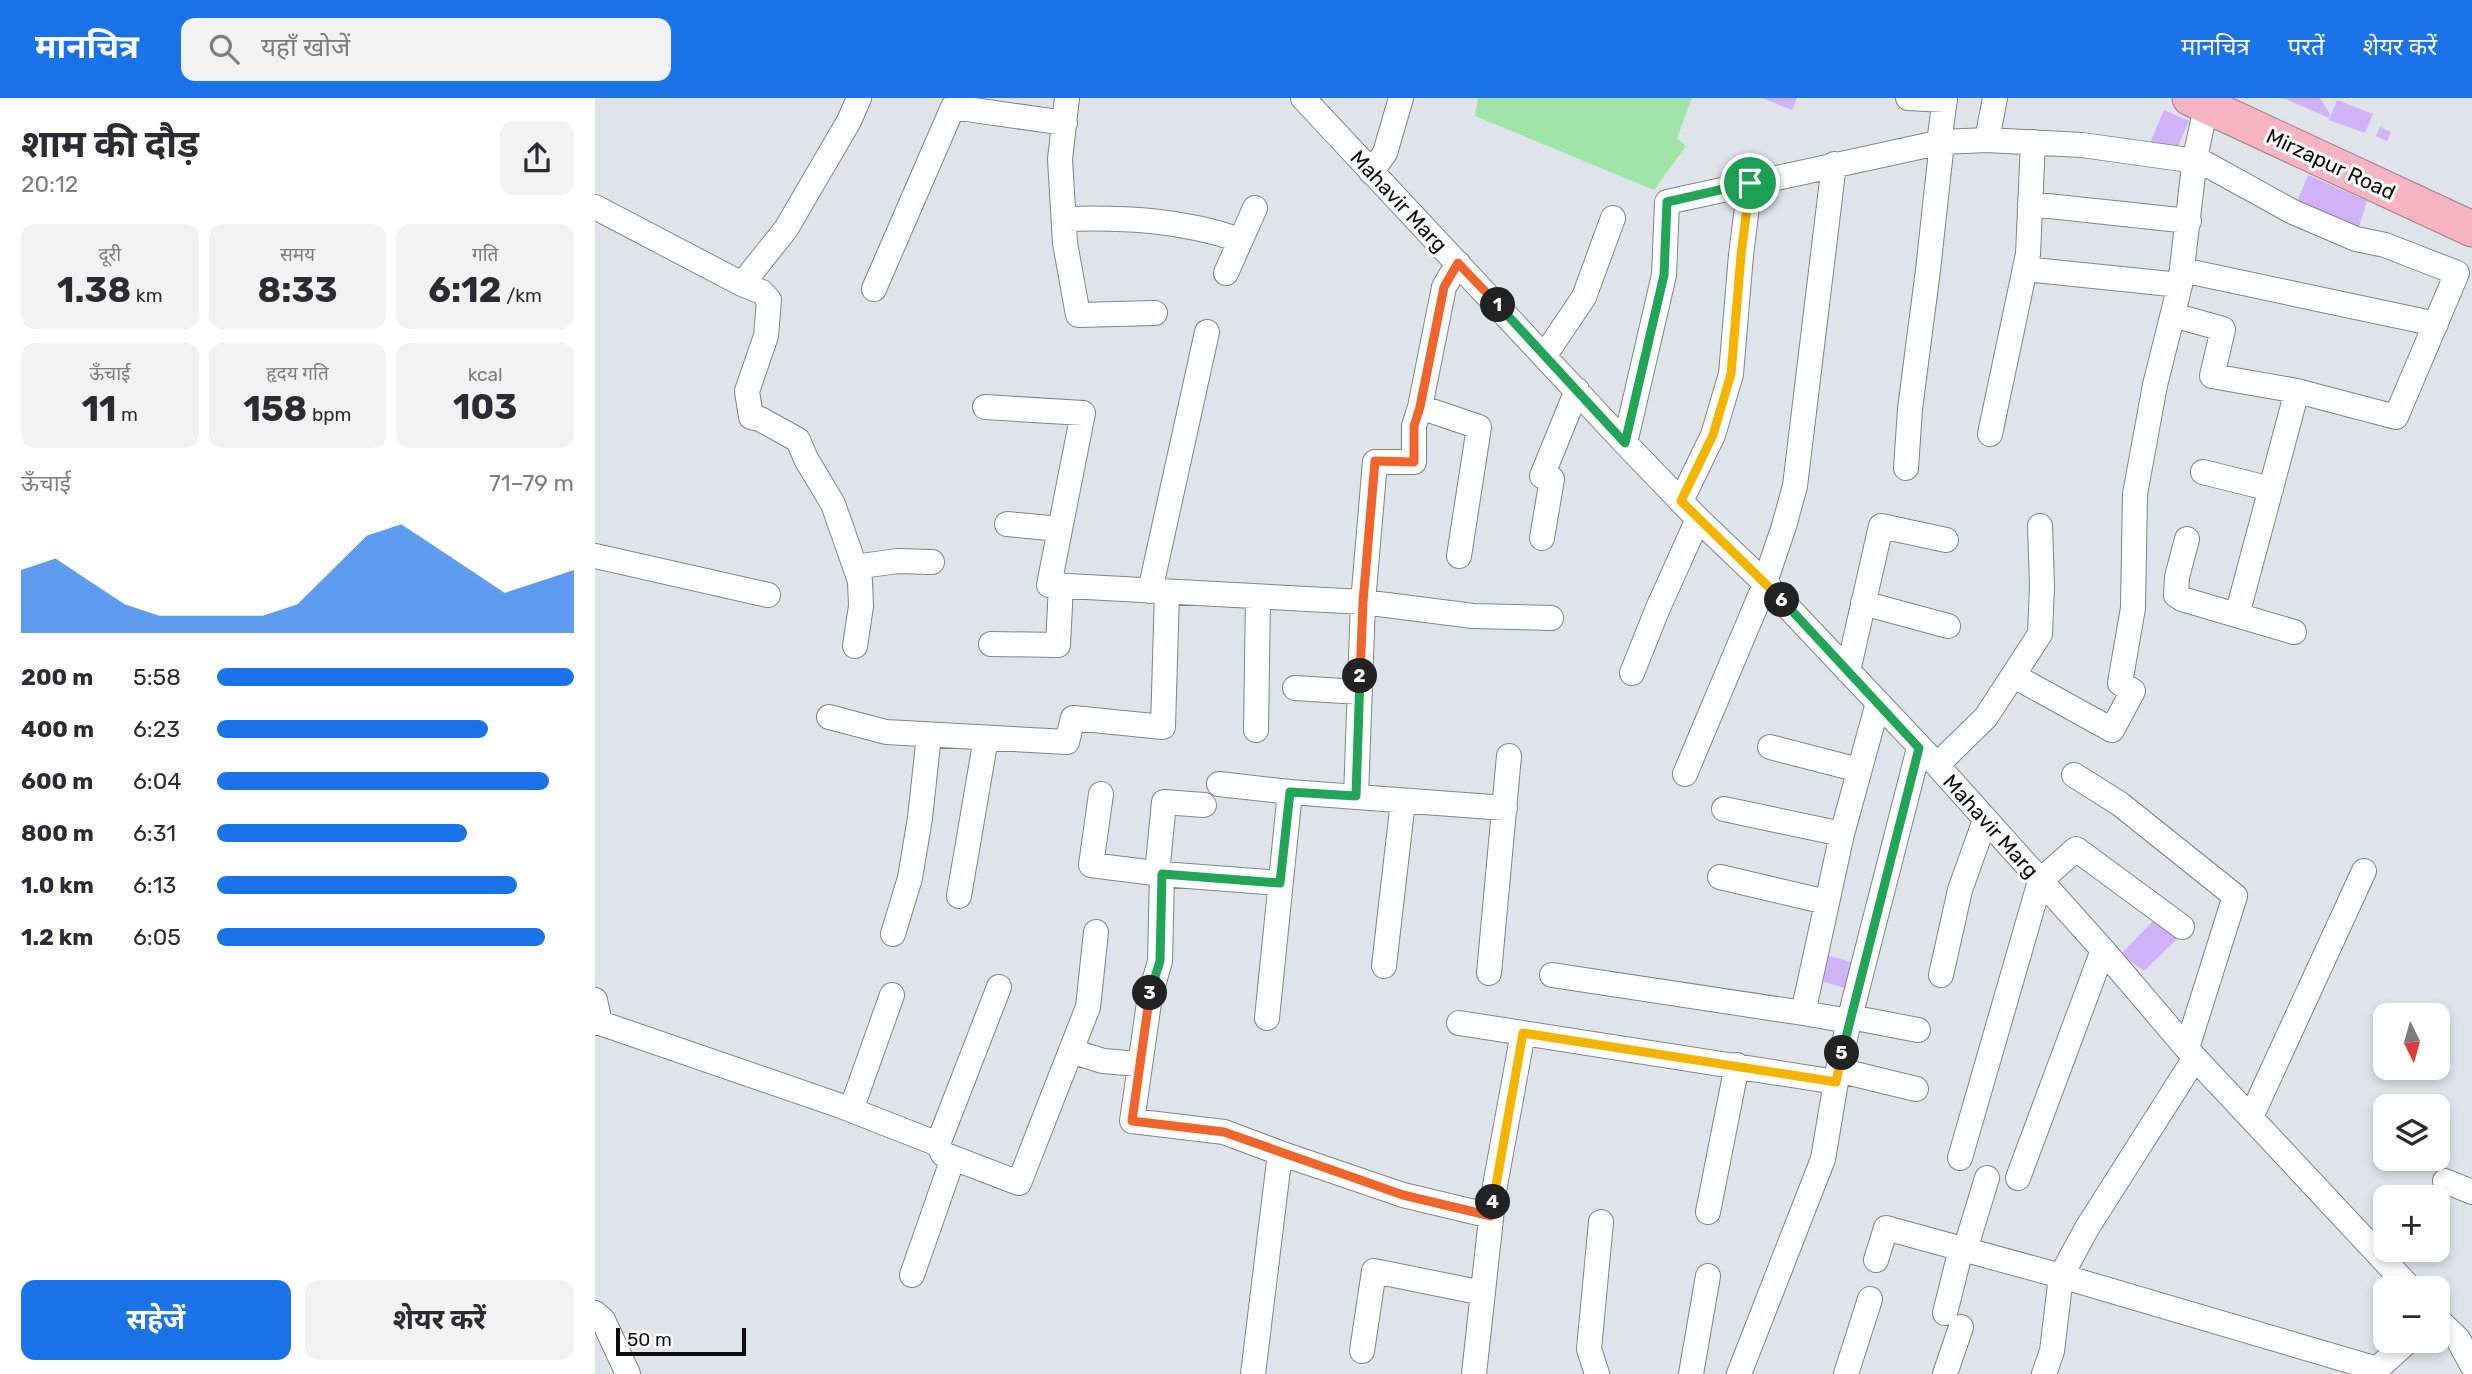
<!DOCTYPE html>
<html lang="hi">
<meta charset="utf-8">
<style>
body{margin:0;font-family:Rubik,"Noto Sans Devanagari",sans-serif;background:#f2f2f3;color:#2b2b33;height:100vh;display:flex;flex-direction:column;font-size:26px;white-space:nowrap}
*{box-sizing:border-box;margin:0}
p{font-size:23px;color:#7c7c81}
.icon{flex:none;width:38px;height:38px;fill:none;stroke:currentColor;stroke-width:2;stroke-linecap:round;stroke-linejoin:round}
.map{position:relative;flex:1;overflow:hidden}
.side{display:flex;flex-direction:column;background:#fff;width:595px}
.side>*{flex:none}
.needle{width:46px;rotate:175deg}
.buttons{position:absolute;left:1778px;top:905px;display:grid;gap:14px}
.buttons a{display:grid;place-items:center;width:77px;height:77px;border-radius:14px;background:#fff;box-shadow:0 4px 10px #0003;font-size:35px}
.scale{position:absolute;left:21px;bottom:18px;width:130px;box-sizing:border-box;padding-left:7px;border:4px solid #0c0e10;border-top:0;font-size:19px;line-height:24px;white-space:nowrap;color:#0c0e10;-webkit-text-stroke:5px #fff;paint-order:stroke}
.pin{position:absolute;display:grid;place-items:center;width:60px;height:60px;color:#fff;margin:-30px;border:4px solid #fff;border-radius:50%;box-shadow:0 2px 7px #0007}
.km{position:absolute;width:35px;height:35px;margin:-18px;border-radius:50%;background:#222;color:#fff;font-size:19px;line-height:35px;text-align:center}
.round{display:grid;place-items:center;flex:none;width:74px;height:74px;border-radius:14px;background:#f2f2f3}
.overview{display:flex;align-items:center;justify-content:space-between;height:119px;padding:0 21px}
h1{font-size:38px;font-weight:700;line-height:52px}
.stats{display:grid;grid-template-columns:repeat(3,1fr);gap:10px;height:119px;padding:7px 21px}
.stats div{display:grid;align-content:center;border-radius:14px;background:#f2f2f3;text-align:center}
.stats b{font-size:35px;font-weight:700}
.stats small{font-size:19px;font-weight:400}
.stats p{font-size:19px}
.chart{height:196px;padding:14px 21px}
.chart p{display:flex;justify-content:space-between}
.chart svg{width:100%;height:126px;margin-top:7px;fill:#1a73e8;opacity:.7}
.cta{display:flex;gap:14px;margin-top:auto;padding:14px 21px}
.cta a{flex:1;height:80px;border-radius:14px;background:#1a73e8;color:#fff;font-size:28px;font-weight:700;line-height:80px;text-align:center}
.cta a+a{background:#f2f2f3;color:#2b2b33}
ul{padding:0 21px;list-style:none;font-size:23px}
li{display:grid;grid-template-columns:112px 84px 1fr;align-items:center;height:52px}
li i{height:18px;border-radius:9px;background:#1a73e8}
header{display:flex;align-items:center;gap:42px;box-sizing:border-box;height:98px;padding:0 35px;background:#1a73e8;color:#fff}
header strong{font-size:33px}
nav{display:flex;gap:38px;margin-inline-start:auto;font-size:24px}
.search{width:490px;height:63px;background:#f2f2f3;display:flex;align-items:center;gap:18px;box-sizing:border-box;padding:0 24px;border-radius:14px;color:#7c7c81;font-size:26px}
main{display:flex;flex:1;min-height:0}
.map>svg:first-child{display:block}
</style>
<header>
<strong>मानचित्र</strong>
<div class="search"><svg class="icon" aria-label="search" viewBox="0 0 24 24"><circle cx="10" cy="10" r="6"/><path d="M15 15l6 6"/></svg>यहाँ खोजें</div>
<nav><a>मानचित्र</a><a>परतें</a><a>शेयर करें</a></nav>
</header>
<main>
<section class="side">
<div class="overview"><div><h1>शाम की दौड़</h1><p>20:12</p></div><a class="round"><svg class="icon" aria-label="share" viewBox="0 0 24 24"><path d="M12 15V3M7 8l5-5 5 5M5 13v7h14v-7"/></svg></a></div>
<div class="stats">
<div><p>दूरी</p><b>1.38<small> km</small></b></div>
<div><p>समय</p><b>8:33</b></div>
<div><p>गति</p><b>6:12<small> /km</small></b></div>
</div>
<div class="stats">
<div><p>ऊँचाई</p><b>11<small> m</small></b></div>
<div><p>हृदय गति</p><b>158<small> bpm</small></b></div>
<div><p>kcal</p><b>103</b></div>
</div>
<div class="chart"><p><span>ऊँचाई</span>71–79 m</p>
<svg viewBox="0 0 160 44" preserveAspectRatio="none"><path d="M0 44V22L10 18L20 26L30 34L40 38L50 38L60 38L70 38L80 34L90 22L100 10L110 6L120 14L130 22L140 30L150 26L160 22V44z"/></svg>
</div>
<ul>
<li><b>200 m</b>5:58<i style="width:100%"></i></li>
<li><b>400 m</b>6:23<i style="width:76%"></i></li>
<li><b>600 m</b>6:04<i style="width:93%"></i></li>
<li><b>800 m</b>6:31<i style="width:70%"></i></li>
<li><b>1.0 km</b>6:13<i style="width:84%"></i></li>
<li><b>1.2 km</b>6:05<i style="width:92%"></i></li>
</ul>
<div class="cta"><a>सहेजें</a><a>शेयर करें</a></div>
</section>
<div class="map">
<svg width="1877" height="1276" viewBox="0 0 1877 1276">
<rect width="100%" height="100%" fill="#dee4ea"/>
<path fill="#a0e3a7" d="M883 0H1097L1082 40 1091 48 1059 92 880 18Z"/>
<path fill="#cfb2f8" d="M1167 0H1202L1197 12Z
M1688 0H1725L1735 16 1734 20Z
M1742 2 1778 16 1770 35 1734 22Z
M1569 12 1594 23 1580 55 1555 45Z
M1785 29 1796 34 1792 43 1781 38Z
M1713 77 1772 103 1761 138 1699 111Z
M1559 822 1583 840 1549 873 1526 856Z
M1231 857 1267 867 1260 893 1223 882Z"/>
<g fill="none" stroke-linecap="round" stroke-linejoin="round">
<g stroke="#7f848a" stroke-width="26">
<path id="minor" d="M472 0 465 61 470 145 483 217 560 215
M708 0 1030 345 1103 421 1172 487 1342 667 1508 852 1600 960 1815 1190
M1313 0 1350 2
M1392 42 1400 0
M1344 45 1350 0
M776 74 790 55 806 0
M1435 106 1594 123
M0 109 147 186 167 194 174 202 171 238 152 293 156 319 165 321 203 342 211 361 238 406 265 483 266 508 260 548
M469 121C530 119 587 122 645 142
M1430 171 1585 187
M1587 172 1841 226
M631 175 660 110
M147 186 191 131 254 23 264 0
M279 191 358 9 470 25
M950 257 989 199 1018 120
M390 309 488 315 454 487 768 504 878 518 956 520
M825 309 884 329 864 458
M1395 336 1433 156 1438 44
M1030 345 1069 177 1072 104 1347 44 1392 42 1487 47 1587 61 1600 60 1698 114 1761 141 1790 147 1862 175 1801 319 1702 293 1617 278 1628 231 1578 217
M1311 370 1315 311 1333 172 1347 44
M1608 374 1676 391
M1086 403 1118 337 1136 276 1146 157 1155 85
M412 426 465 431
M947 440 957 381 947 378 982 292
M1592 441 1582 479 1581 497 1587 501 1699 534
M0 458 173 497
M260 469 302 463 337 464
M1170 484 1189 428 1200 388 1239 66
M555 493 612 234
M1268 505 1353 528
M1642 517 1702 293
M396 546 463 547 466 487
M1253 573 1286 428 1351 442
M1037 575 1063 510 1103 421
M1419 578 1517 632 1538 593 1525 585 1538 510 1540 396 1560 287 1585 187 1600 60 1611 9
M700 590 765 594
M234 619 291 634 472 644 478 620 568 629 572 494
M661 632 663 499
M1175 649 1264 672
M1342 667 1391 619 1445 536 1447 488 1445 428
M1090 676 1165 498 1172 487
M1479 677 1525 706 1640 798 1592 950
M624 686 695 694
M506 696 496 767 567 776 685 785
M761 698 768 504 780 364H819V328L825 309 849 189 863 165
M1129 711 1247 736
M562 776 569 704 609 707
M567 776 565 863 555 898 537 1023 629 1034 685 1055
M1125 779 1231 804
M364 798 391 640
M298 836 315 780 325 720 334 637
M789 868 808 703
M894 875 914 658
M957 877 1208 915 1247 736 1283 605
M1346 877 1365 792 1390 722
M0 902 5 925
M1208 915 1254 923
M1255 919 1323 932
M672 920 695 694 910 710
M0 925H5L246 1008 343 1046 348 1056 424 1085 493 909 501 834
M864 925 928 935
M476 953 508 963 543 966
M1243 972 1321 991
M256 1012 297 897
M1656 1019 1769 773
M343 1046 404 889
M1365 1060 1445 783 1481 751 1587 829
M1423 1080 1508 852
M1850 1083 1877 1094
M1113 1114 1142 967
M1370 1152 1392 1080
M1281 1162 1291 1130 1466 1178 1782 1271 1814 1242
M317 1177 358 1060
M0 1215 8 1222 33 1276
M1350 1215 1366 1151
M1843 1222 1863 1241 1877 1267
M767 1253 779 1173 888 1195
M658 1276 685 1055 808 1097 896 1118
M879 1276 899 1093 928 935 1241 984
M1002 1276 994 1251 1006 1124
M1096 1276 1113 1178
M1144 1276 1228 1061 1243 972 1254 923 1324 650
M1251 1276 1275 1201
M1350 1276 1366 1229
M1449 1276 1457 1253 1466 1178 1492 1130 1600 960"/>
</g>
<g stroke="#a47a84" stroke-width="37">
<path id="highway" d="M1595 0 1877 131"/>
</g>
<use href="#minor" stroke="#fff" stroke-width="24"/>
<use href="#highway" stroke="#f6b4c3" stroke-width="35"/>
</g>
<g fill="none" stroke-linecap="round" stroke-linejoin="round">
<g stroke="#fff" stroke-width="14">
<path id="split-1" d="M903 207 1030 345 1069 177 1072 104 1155 85"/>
</g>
<g stroke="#fff" stroke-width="14">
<path id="split-2" d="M765 578 768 504 780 363 819 364V328L825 309 849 189 863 165 903 207"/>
</g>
<g stroke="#fff" stroke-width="14">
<path id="split-3" d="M555 895 565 863 567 776 685 785 695 694 761 698 765 578"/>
</g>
<g stroke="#fff" stroke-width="14">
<path id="split-4" d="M555 895 537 1023 629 1034 808 1097 896 1118 898 1104"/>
</g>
<g stroke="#fff" stroke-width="14">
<path id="split-5" d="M898 1104 928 935 1241 984 1247 955"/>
</g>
<g stroke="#fff" stroke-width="14">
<path id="split-6" d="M1187 502 1324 650 1247 955"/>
</g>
<g stroke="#fff" stroke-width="14">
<path id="split-7" d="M1155 85 1146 157 1136 276 1118 337 1086 403 1187 502"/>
</g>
<use href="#split-1" stroke="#22a559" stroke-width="9"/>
<use href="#split-2" stroke="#f0652b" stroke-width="9"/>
<use href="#split-3" stroke="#22a559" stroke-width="9"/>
<use href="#split-4" stroke="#f0652b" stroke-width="9"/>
<use href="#split-5" stroke="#f5b400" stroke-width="9"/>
<use href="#split-6" stroke="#22a559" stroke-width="9"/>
<use href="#split-7" stroke="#f5b400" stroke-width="9"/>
</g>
<g text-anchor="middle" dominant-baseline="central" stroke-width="6" stroke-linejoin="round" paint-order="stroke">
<g font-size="21" fill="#0c0e10" stroke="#fff">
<text transform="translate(1736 66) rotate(25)">Mirzapur Road</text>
<text transform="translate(804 103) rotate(47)">Mahavir Marg</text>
<text transform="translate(1396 728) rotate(48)">Mahavir Marg</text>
</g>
</g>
</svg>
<div class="buttons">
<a><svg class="needle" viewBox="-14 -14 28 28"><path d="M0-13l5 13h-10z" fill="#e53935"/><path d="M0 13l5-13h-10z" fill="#7c7c81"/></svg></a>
<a><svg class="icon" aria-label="layers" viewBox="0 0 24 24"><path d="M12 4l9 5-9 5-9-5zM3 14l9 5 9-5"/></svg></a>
<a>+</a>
<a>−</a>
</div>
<div class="scale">50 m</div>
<div class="pin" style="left:1155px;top:85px;background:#1e9e55"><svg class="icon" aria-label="arrive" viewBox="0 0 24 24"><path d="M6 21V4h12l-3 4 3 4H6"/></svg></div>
<b class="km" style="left:903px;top:207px">1</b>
<b class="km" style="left:765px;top:578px">2</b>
<b class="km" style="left:555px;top:895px">3</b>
<b class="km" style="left:898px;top:1104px">4</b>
<b class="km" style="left:1247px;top:955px">5</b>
<b class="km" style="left:1187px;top:502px">6</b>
</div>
</main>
